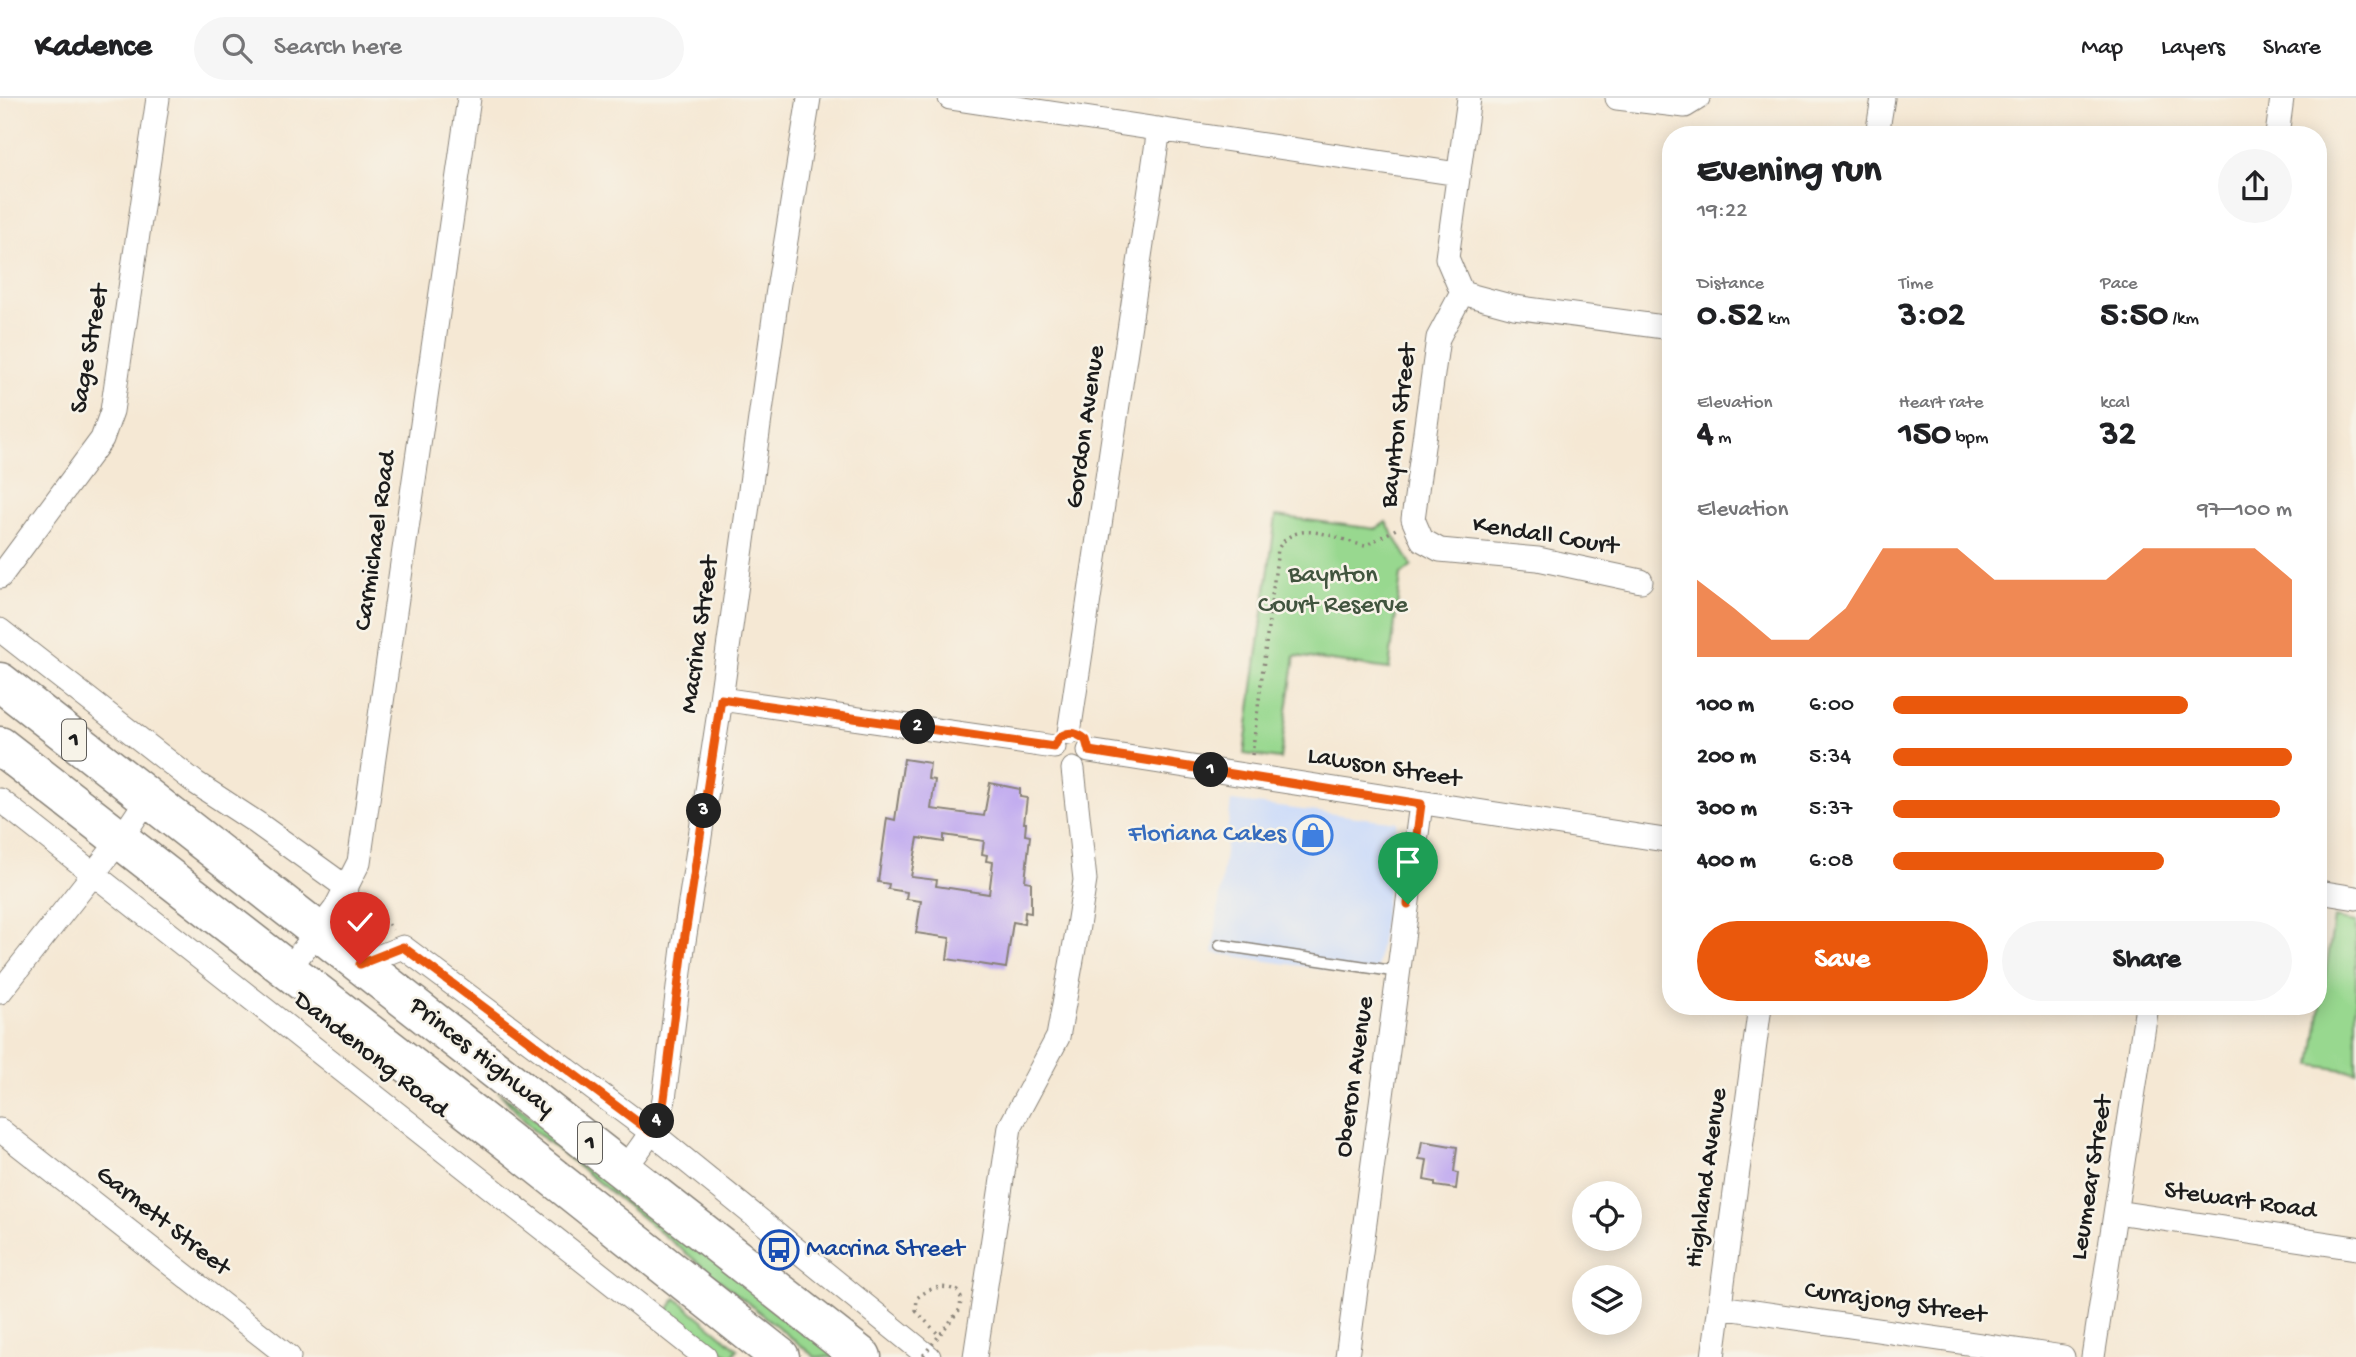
<!DOCTYPE html>
<meta charset="utf-8">
<style>
body{margin:0;font-family:"Gochi Hand",sans-serif;background:#f6f6f6;color:#202124;height:100vh;display:flex;flex-direction:column;font-size:26px;white-space:nowrap}
*{box-sizing:border-box;margin:0}
p{font-size:23px;color:#757577}
.icon{flex:none;width:38px;height:38px;fill:none;stroke:currentColor;stroke-width:2;stroke-linecap:round;stroke-linejoin:round}
.map{position:relative;flex:1;overflow:hidden}
.panel{position:absolute;left:1662px;top:28px;width:665px;height:889px;display:flex;flex-direction:column;background:#fff;border-radius:28px;box-shadow:0 4px 18px #0003}
.panel>*{flex:none}
.fabs{position:absolute;left:1572px;top:1083px;display:grid;gap:14px}
.fabs a{display:grid;place-items:center;width:70px;height:70px;border-radius:50%;background:#fff;box-shadow:0 4px 18px #0003;font-size:35px}
.pin{position:absolute;display:grid;place-items:center;width:60px;height:60px;color:#fff;margin:-72px -30px;border-radius:50% 50% 50% 0;rotate:-45deg;box-shadow:0 0 7px #0007}
.pin .icon{rotate:45deg}
.km{position:absolute;width:35px;height:35px;margin:-18px;border-radius:50%;background:#222;color:#fff;font-size:19px;line-height:35px;text-align:center}
.round{display:grid;place-items:center;flex:none;width:74px;height:74px;border-radius:37px;background:#f6f6f6}
.overview{display:flex;align-items:center;justify-content:space-between;height:119px;padding:0 35px}
h1{font-size:38px;font-weight:800;line-height:52px}
.metrics{display:grid;grid-template-columns:repeat(3,1fr);gap:10px;height:119px;padding:7px 35px}
.metrics div{display:grid;align-content:center}
.metrics b{font-size:35px;font-weight:800}
.metrics small{font-size:19px;font-weight:400}
.metrics p{font-size:19px}
.chart{height:196px;padding:14px 35px}
.chart p{display:flex;justify-content:space-between}
.chart svg{width:100%;height:126px;margin-top:7px;fill:#ea580c;opacity:.7}
.button{display:flex;gap:14px;margin-top:auto;padding:14px 35px}
.button a{flex:1;height:80px;border-radius:42px;background:#ea580c;color:#fff;font-size:28px;font-weight:800;line-height:80px;text-align:center}
.button a+a{background:#f6f6f6;color:#202124}
ul{padding:0 35px;list-style:none;font-size:23px}
li{display:grid;grid-template-columns:112px 84px 1fr;align-items:center;height:52px}
li i{height:18px;border-radius:9px;background:#ea580c}
header{display:flex;align-items:center;gap:42px;box-sizing:border-box;height:98px;padding:0 35px;background:#fff;border-bottom:2px solid #e0e0e0}
header strong{font-size:33px}
nav{display:flex;gap:38px;margin-inline-start:auto;font-size:24px}
.search{width:490px;height:63px;background:#f6f6f6;display:flex;align-items:center;gap:18px;box-sizing:border-box;padding:0 24px;border-radius:38px;color:#757577;font-size:26px}
.map>svg:first-child{display:block}
</style>
<header>
<strong>Kadence</strong>
<div class="search"><svg class="icon" aria-label="search" viewBox="0 0 24 24"><circle cx="10" cy="10" r="6"/><path d="M15 15l6 6"/></svg>Search here</div>
<nav><a>Map</a><a>Layers</a><a>Share</a></nav>
</header>
<div class="map">
<svg width="2356" height="1259" viewBox="0 0 2356 1259">
<rect width="100%" height="100%" fill="#f7f3e8"/>
<filter id="ink" filterUnits="userSpaceOnUse"><feTurbulence type="fractalNoise" baseFrequency=".0143" numOctaves="2"/><feDisplacementMap in="SourceGraphic" scale="14" xChannelSelector="R" yChannelSelector="G"/><feConvolveMatrix kernelMatrix="1 2 1 2 8 2 1 2 1" color-interpolation-filters="sRGB"/></filter>
<filter id="wash" filterUnits="userSpaceOnUse"><feTurbulence type="fractalNoise" baseFrequency=".00686" numOctaves="4" result="noise"/><feDisplacementMap in="SourceGraphic" scale="28" xChannelSelector="R" yChannelSelector="G"/><feGaussianBlur stdDeviation="1.57" result="paint"/><feColorMatrix in="noise" values="0 0 0 0 0 0 0 0 0 0 0 0 0 0 0 0 0 1.4 0 .05"/><feComposite in="paint" operator="in"/></filter>
<g filter="url(#wash)">
<rect width="100%" height="100%" fill="#f5e8d4"/>
<path fill="#ccdbf9" d="M1231 703 1397 724 1376 879 1213 855Z"/>
<path fill="#98d88f" stroke="#5a7a56" stroke-width="2" d="M1276 418 1376 431 1386 424 1412 468 1401 477 1389 571 1295 558 1280 661 1244 656Z
M2334 820 2356 824V974L2312 967Z
M498 993 839 1259H815L532 1031Z
M676 1200 738 1251 731 1259 667 1214Z"/>
<g id="blocks">
<path fill="#bda6f0" fill-rule="evenodd" d="M904 661 930 665 928 681 935 682 931 711 984 718 990 685 1020 691V699L1027 700 1024 725H1026L1025 737 1030 738 1025 783 1031 784V815L1025 814 1024 826 1013 824 1006 870 947 861 950 840 916 835 921 803 906 801 907 794 888 791 889 786 878 784 887 720 895 722ZM944 737 984 743 982 756 987 757 986 763 993 764 989 796 936 788 937 782 911 779 918 740 944 744Z
M1422 1043 1457 1049 1454 1074 1458 1075 1456 1091 1435 1088V1084L1424 1082 1427 1062 1419 1061Z"/>
</g>
</g>
<g filter="url(#ink)">
<use href="#blocks" fill-opacity="0" stroke="#888278" stroke-width="2"/>
<g fill="none" stroke-linecap="round" stroke-linejoin="round">
<g stroke="#888278" stroke-width="13">
<path id="lane" d="M1220 847 1399 874"/>
</g>
<g stroke="#888278" stroke-width="25">
<path id="street" d="M950 0 1458 76
M1469 0 1447 160 1462 195 1438 240 1413 421 1422 442 1440 452 1538 461 1641 483
M1617 0 1685 8 1698 0
M1877 37 1883 0
M2277 37 2282 0
M1462 195 1514 209 1671 230
M0 479 102 341 112 313 158 0
M0 532 196 685 257 725 347 790
M721 601 1054 649
M1069 635 1159 31
M1089 653 1671 743
M0 702 705 1259
M2319 794 2356 800
M360 866 403 849 651 1034 929 1259
M287 873 335 811 359 764 469 0
M0 894 120 742 148 700
M0 1032 289 1259
M624 1072C640 1050 659 1028 664 1001L683 850 721 601 777 198 809 0
M2116 1114 2356 1150
M1720 1209 2063 1259
M975 1259 1010 1029 1058 939 1077 834 1085 782 1073 671
M1347 1259 1421 706
M1713 1259 1760 908
M2093 1259 2147 908"/>
</g>
<g stroke="#888278" stroke-width="41">
<path id="highway" d="M0 584 862 1259
M0 648 501 1038 780 1259"/>
</g>
<path stroke="#888278" stroke-width="3.5" stroke-dasharray="2 5" stroke-linecap="butt" d="M1252 657 1278 451C1297 418 1336 441 1365 448L1396 431
M362 803 388 825 392 832
M916 1213 939 1237"/>
<use href="#lane" stroke="#fff" stroke-width="10"/>
<use href="#street" stroke="#fff" stroke-width="23"/>
<use href="#highway" stroke="#fff" stroke-width="38"/>
<path stroke="#888278" stroke-width="3.5" stroke-dasharray="2 5" stroke-linecap="butt" d="M916 1213 917 1200C931 1189 941 1186 958 1193L961 1200 960 1211 922 1259"/>
</g>
</g>
<g fill="none" stroke-linecap="round" stroke-linejoin="round" filter="url(#ink)">
<g stroke="#fff" stroke-width="14">
<path id="route" d="M360 866 403 849 651 1034 662 1012 664 1001 683 850 721 601 1054 649C1060 634 1073 631 1086 642L1089 653 1421 706 1408 806"/>
</g>
<use href="#route" stroke="#ea580c" stroke-width="9"/>
</g>
<defs>
<g id="shop-ring" transform="scale(2.0125)"><circle r="9.5" fill="#f7f3e8" stroke="#3f7fe0" stroke-width="1.5"/><path d="M-5-2.5h2.3a2.7 3.5 0 0 1 5.4 0H5L5.5 6h-11ZM-1.5-2.5h3a1.5 2.3 0 0 0-3 0Z" fill="#3f7fe0"/></g>
<g id="bus-ring" transform="scale(2.0125)"><circle r="9.5" fill="#f7f3e8" stroke="#1a4fb4" stroke-width="1.5"/><path d="M-5-6H5V4H4V6H2V4H-2V6H-4V4H-5ZM-3.5-4V0h7V-4ZM-3.5 1.2v1.5H-2V1.2ZM2 1.2v1.5H3.5V1.2Z" fill="#1a4fb4"/></g>
</defs>
<g fill-rule="evenodd">
<use href="#shop-ring" x="1313" y="737"/>
<use href="#bus-ring" x="779" y="1152"/>
</g>
<g text-anchor="middle" dominant-baseline="central" stroke-width="5" stroke-linejoin="round" paint-order="stroke">
<g fill="#f7f3e8" stroke="#5e5c59" stroke-width="2">
<rect x="62" y="621.5" width="24" height="41" rx="5"/>
<rect x="578" y="1024.5" width="24" height="41" rx="5"/>
</g>
<g font-size="24" font-weight="bold" fill="#1c1c1c">
<text x="74" y="642">1</text>
<text x="590" y="1045">1</text>
</g>
<g font-size="26" fill="#1c1c1c" stroke="#f7f3e8">
<text transform="translate(91 251) rotate(-80)">Sage Street</text>
<text transform="translate(1400 328) rotate(-83)">Baynton Street</text>
<text transform="translate(1087 329) rotate(-82)">Gordon Avenue</text>
<text transform="translate(1545 439) rotate(9)">Kendall Court</text>
<text transform="translate(377 443) rotate(-82)">Carmichael Road</text>
<text transform="translate(701 537) rotate(-82)">Macrina Street</text>
<text transform="translate(1384 671) rotate(9)">Lawson Street</text>
<text transform="translate(370 958) rotate(38)">Dandenong Road</text>
<text transform="translate(481 960) rotate(38)">Princes Highway</text>
<text transform="translate(1356 979) rotate(-82)">Oberon Avenue</text>
<text transform="translate(1708 1080) rotate(-82)">Highland Avenue</text>
<text transform="translate(2093 1080) rotate(-81)">Leumear Street</text>
<text transform="translate(2240 1104) rotate(8)">Stewart Road</text>
<text transform="translate(162 1124) rotate(38)">Garnett Street</text>
<text transform="translate(1895 1206) rotate(8)">Currajong Street</text>
</g>
<g font-size="26" fill="#41543e" stroke="#f7f3e8">
<text x="1333" y="478">Baynton<tspan x="1333" dy="30">Court Reserve</tspan></text>
</g>
<g font-size="26" fill="#366cbe" stroke="#f7f3e8" text-anchor="end">
<text x="1286" y="737">Floriana Cakes</text>
</g>
<g font-size="26" fill="#164399" stroke="#f7f3e8" text-anchor="start">
<text x="806" y="1152">Macrina Street</text>
</g>
</g>
</svg>
<div class="fabs">
<a><svg class="icon" aria-label="locate" viewBox="0 0 24 24"><circle cx="12" cy="12" r="6"/><path d="M12 2v4M12 18v4M2 12h4M18 12h4"/></svg></a>
<a><svg class="icon" aria-label="layers" viewBox="0 0 24 24"><path d="M12 4l9 5-9 5-9-5zM3 14l9 5 9-5"/></svg></a>
</div>
<div class="pin" style="left:1408px;top:806px;background:#1e9e55"><svg class="icon" aria-label="arrive" viewBox="0 0 24 24"><path d="M6 21V4h12l-3 4 3 4H6"/></svg></div>
<div class="pin" style="left:360px;top:866px;background:#d93025"><svg class="icon" aria-label="check" viewBox="0 0 24 24"><path d="M5 12l5 5 9-10"/></svg></div>
<b class="km" style="left:1211px;top:672px">1</b>
<b class="km" style="left:918px;top:629px">2</b>
<b class="km" style="left:704px;top:713px">3</b>
<b class="km" style="left:657px;top:1023px">4</b>
<section class="panel">
<div class="overview"><div><h1>Evening run</h1><p>19:22</p></div><a class="round"><svg class="icon" aria-label="share" viewBox="0 0 24 24"><path d="M12 15V3M7 8l5-5 5 5M5 13v7h14v-7"/></svg></a></div>
<div class="metrics">
<div><p>Distance</p><b>0.52<small> km</small></b></div>
<div><p>Time</p><b>3:02</b></div>
<div><p>Pace</p><b>5:50<small> /km</small></b></div>
</div>
<div class="metrics">
<div><p>Elevation</p><b>4<small> m</small></b></div>
<div><p>Heart rate</p><b>150<small> bpm</small></b></div>
<div><p>kcal</p><b>32</b></div>
</div>
<div class="chart"><p><span>Elevation</span>97–100 m</p>
<svg viewBox="0 0 160 44" preserveAspectRatio="none"><path d="M0 44V17L10 27L20 38L30 38L40 27L50 6L60 6L70 6L80 17L90 17L100 17L110 17L120 6L130 6L140 6L150 6L160 17V44z"/></svg>
</div>
<ul>
<li><b>100 m</b>6:00<i style="width:74%"></i></li>
<li><b>200 m</b>5:34<i style="width:100%"></i></li>
<li><b>300 m</b>5:37<i style="width:97%"></i></li>
<li><b>400 m</b>6:08<i style="width:68%"></i></li>
</ul>
<div class="button"><a>Save</a><a>Share</a></div>
</section>
</div>
